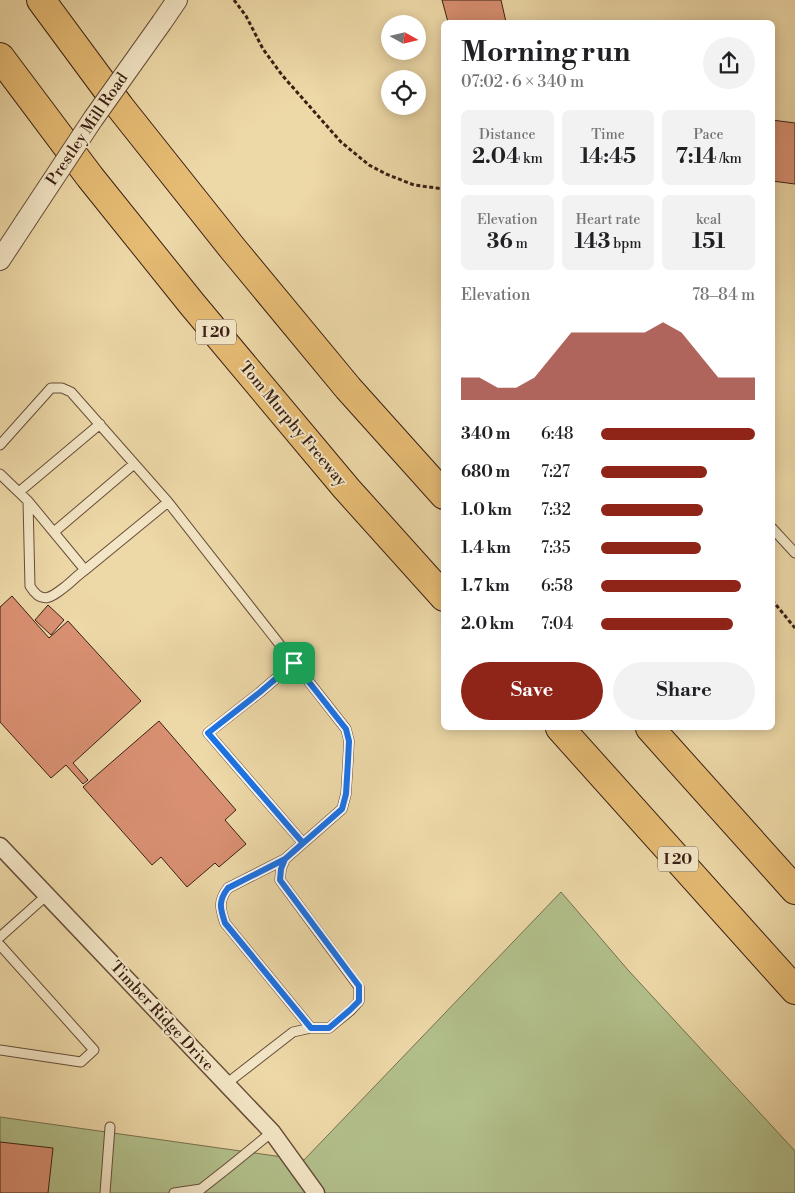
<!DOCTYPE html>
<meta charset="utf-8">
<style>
body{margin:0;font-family:"Libre Bodoni",serif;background:#f2f2f2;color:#202124;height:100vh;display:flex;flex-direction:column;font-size:19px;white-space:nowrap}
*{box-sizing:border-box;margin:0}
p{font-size:16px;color:#757577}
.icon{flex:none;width:28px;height:28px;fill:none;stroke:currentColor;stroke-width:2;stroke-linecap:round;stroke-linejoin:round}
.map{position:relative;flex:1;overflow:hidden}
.sheet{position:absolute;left:441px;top:20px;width:334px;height:710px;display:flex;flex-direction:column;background:#fff;border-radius:8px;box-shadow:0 2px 12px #0003}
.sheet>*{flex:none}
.needle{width:32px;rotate:98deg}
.tools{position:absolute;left:381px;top:15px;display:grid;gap:10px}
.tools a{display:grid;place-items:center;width:45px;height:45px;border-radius:50%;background:#fff;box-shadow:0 2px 12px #0003;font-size:25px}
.pin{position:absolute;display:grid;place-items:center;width:42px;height:42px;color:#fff;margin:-21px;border-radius:10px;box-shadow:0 2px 8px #0006}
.round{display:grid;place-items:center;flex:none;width:52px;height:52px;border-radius:26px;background:#f2f2f2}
.summary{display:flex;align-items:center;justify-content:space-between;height:85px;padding:0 20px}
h1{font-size:28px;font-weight:700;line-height:38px}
.metrics{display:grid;grid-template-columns:repeat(3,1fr);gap:8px;height:85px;padding:5px 20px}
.metrics div{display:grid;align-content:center;border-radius:8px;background:#f2f2f2;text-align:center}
.metrics b{font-size:21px;font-weight:700}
.metrics small{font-size:14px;font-weight:400}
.metrics p{font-size:14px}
.chart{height:140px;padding:10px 20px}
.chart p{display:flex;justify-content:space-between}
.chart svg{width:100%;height:90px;margin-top:5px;fill:#8f2418;opacity:.7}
.button{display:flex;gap:10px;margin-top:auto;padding:10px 20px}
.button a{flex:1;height:58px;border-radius:30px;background:#8f2418;color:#fff;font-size:20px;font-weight:700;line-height:58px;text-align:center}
.button a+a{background:#f2f2f2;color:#202124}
ul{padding:0 20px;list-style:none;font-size:16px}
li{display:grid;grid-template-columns:80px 60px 1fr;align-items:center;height:38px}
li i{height:12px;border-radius:6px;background:#8f2418}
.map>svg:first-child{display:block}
</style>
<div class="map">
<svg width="795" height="1193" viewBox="0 0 795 1193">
<rect width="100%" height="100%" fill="#edd8a7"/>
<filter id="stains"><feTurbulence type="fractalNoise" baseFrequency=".004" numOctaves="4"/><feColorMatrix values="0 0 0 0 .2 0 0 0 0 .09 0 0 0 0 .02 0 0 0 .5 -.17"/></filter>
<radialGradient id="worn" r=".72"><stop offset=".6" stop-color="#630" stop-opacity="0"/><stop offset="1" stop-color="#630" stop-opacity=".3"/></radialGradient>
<path fill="#b2c08c" stroke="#767050" d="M561 892 628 970 795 1151V1193H0V1117L304 1160Z"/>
<path fill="#d99072" stroke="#3a1f14" d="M442 0H501L506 22H448Z
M772 120 795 123V184L772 181Z
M12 596 49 638 68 621 141 701 73 763 88 780 83 784 66 765 51 778 0 722V607Z
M48 605 64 620 51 635 35 620Z
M159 721 236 810 225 820 246 844 219 867 215 863 187 887 161 857 152 865 83 787Z
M0 1142 53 1148 48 1193H0Z"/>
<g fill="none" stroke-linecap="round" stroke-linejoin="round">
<g stroke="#674d39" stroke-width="11">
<path id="service" d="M0 445 51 388H62L71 392 168 502
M0 474 28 501 85 570 168 502 346 729 349 741 348 761 346 794 342 809 285 859 281 869 280 880 359 987V1001L350 1011 329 1028H311L293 1032 226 1084
M19 492 100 424
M28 501 30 586C42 606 52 597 66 586 72 581 78 575 85 570
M772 528 795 553
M54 532 134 464
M294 663 259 693 208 733 303 843
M285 859 228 888C218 901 220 908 225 923L311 1028
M0 937 47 895
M0 945 94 1050 81 1062 0 1050
M105 1193 110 1127
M174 1193 201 1189 229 1167 272 1132"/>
</g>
<g stroke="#674d39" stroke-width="19">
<path id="minor" d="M0 846 272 1132 316 1193"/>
</g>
<g stroke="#674d39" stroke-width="22">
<path id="tertiary" d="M162 22 177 0
M0 260 25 222"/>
</g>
<g stroke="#3a1f14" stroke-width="30">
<path id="motorway" d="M41 0 120 107 233 249 348 388 444 495
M0 57 90 177 192 304 346 488 444 597
M560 728 795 990
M650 728 795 890"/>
</g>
<path stroke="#3a1f14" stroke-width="3" stroke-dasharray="4 2.5" stroke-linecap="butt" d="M234 0 246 16 263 49 282 75 341 142 369 165 386 174 414 185 444 189
M772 600 795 628"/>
<use href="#service" stroke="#f3e6c6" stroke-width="9"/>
<use href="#minor" stroke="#f3e6c6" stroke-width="16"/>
<use href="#tertiary" stroke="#f3e6c6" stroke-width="20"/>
<use href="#motorway" stroke="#e6bc74" stroke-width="28"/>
<g stroke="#674d39" stroke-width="22" stroke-linecap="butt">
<path id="tertiary-bridge" d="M25 222 93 119 162 22"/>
</g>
<use href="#tertiary-bridge" stroke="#f3e6c6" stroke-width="20"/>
</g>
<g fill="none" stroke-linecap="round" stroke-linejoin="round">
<g stroke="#fff" stroke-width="10">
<path id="route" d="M294 663 346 729 349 741 348 761 346 794 342 809 285 859 281 869 280 880 359 986V1001L350 1010 329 1028H311L225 923C220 908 218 901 228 888L285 859 303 843 208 733 259 693 294 663"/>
</g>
<use href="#route" stroke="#1a73e8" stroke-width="6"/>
</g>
<g text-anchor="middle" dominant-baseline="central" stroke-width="4" stroke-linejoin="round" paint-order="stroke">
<g fill="#f3e6c6" stroke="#725b49" stroke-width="1">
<rect x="196" y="319.5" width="40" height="25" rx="4"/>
<rect x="658" y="846.5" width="40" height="25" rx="4"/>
</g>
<g font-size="15" font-weight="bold" fill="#3a1f14">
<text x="216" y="332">I 20</text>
<text x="678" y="859">I 20</text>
</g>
<g font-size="16" fill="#3a1f14" stroke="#f3e6c6">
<text transform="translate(87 129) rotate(-56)">Prestley Mill Road</text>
<text transform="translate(293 424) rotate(50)">Tom Murphy Freeway</text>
<text transform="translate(162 1016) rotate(47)">Timber Ridge Drive</text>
</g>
</g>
<rect width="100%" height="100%" filter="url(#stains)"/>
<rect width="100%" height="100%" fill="url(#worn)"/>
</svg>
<div class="tools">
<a><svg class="needle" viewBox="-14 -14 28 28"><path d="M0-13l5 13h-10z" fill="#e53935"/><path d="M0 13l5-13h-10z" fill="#757577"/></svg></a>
<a><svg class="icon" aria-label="locate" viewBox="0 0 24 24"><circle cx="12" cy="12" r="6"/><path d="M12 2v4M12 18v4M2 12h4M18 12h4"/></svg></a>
</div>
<div class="pin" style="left:294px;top:663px;background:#1e9e55"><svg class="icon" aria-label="arrive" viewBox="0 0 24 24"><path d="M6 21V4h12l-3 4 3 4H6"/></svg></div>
<section class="sheet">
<div class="summary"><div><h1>Morning run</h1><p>07:02 · 6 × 340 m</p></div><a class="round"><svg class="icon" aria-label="share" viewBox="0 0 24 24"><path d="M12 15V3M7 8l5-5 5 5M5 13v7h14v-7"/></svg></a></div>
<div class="metrics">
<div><p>Distance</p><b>2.04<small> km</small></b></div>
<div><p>Time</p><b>14:45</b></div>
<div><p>Pace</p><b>7:14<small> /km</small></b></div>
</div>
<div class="metrics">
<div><p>Elevation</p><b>36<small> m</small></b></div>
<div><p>Heart rate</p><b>143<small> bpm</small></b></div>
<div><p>kcal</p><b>151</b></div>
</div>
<div class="chart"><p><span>Elevation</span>78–84 m</p>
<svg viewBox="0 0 160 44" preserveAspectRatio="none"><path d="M0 44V33L10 33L20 38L30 38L40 33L50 22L60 11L70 11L80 11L90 11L100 11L110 6L120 11L130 22L140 33L150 33L160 33V44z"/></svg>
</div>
<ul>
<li><b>340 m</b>6:48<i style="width:100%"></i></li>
<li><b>680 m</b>7:27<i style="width:69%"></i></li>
<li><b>1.0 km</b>7:32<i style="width:66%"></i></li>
<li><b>1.4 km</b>7:35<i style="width:65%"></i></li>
<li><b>1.7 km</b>6:58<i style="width:91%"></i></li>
<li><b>2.0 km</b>7:04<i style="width:86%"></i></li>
</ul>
<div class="button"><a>Save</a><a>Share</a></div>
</section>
</div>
